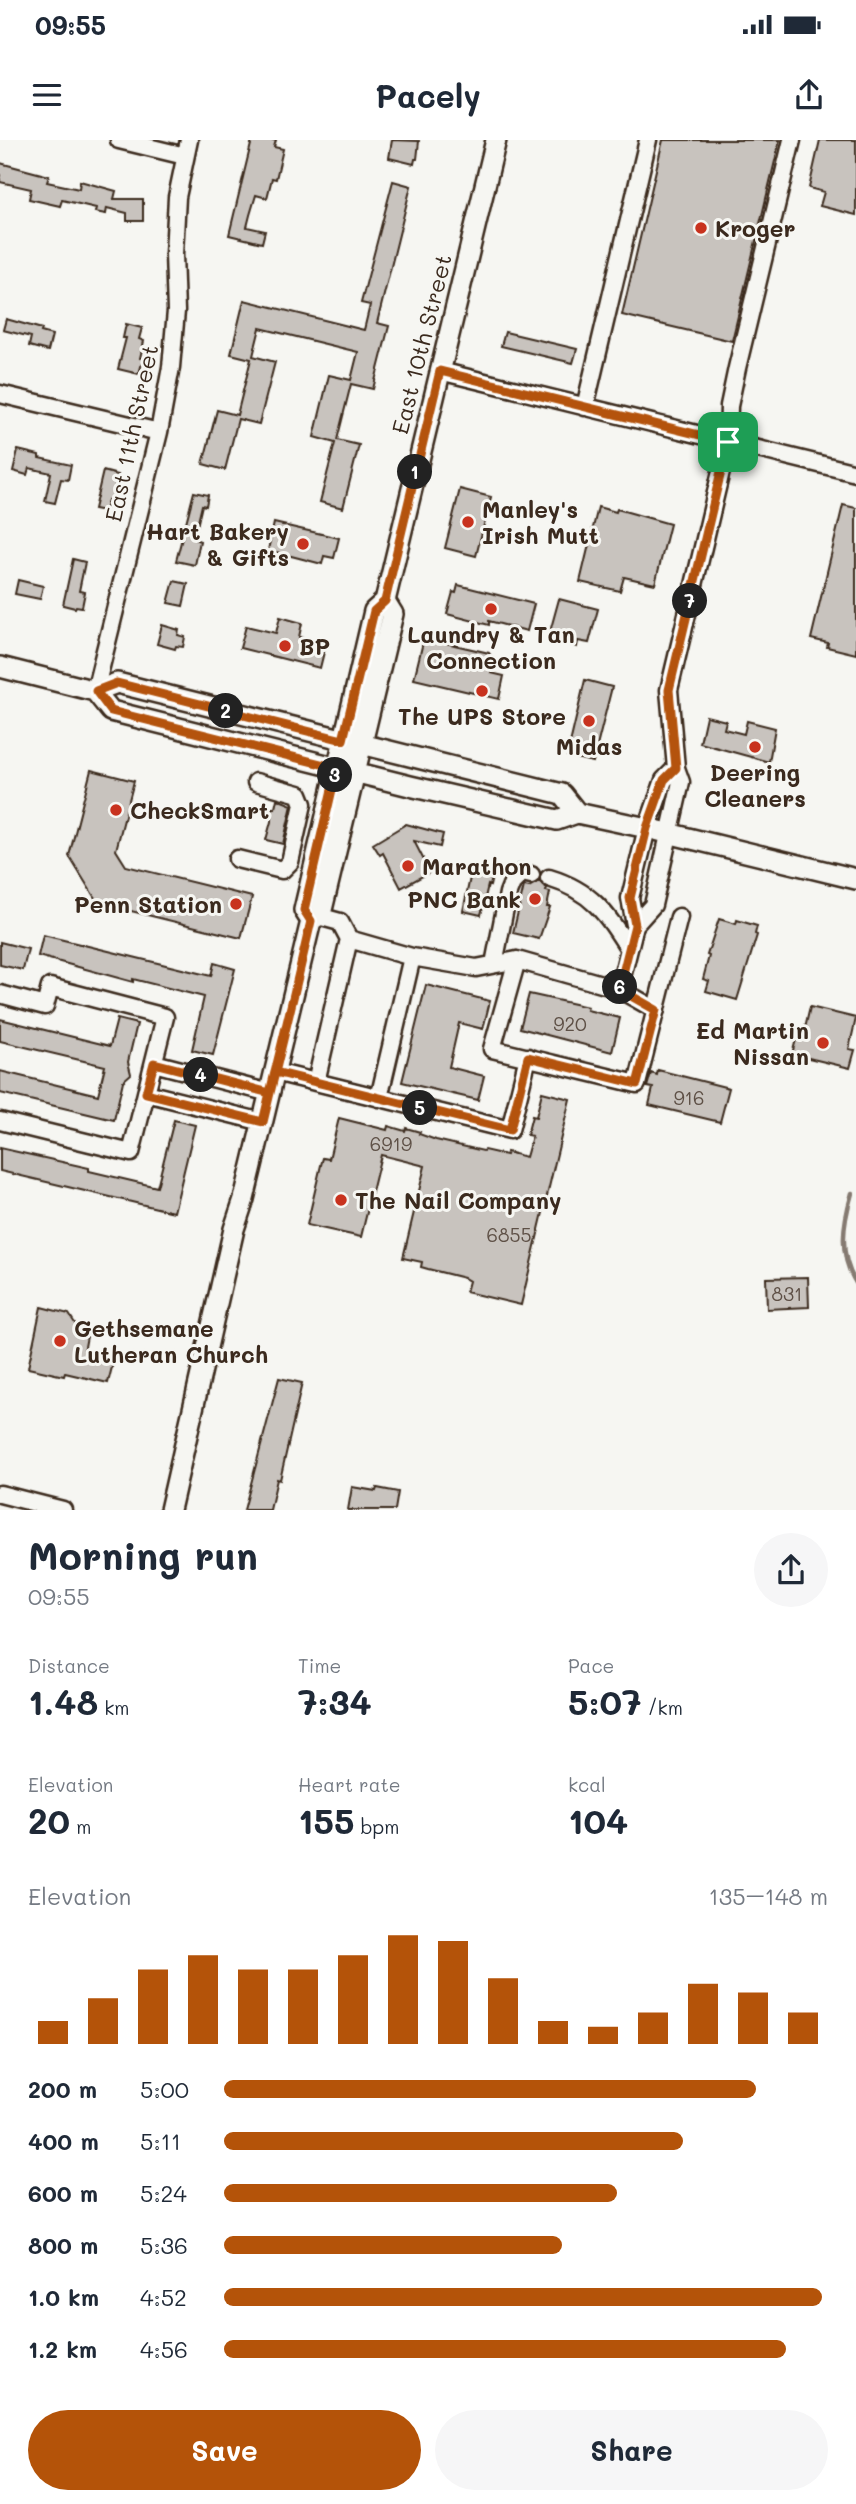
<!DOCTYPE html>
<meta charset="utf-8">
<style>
body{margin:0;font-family:Mali,sans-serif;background:#f6f6f7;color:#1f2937;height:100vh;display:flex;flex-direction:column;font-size:26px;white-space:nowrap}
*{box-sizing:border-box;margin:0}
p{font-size:23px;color:#747a83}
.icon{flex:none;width:38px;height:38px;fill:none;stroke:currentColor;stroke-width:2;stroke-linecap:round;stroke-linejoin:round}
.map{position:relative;height:1370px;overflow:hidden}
.details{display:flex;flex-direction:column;background:#fff;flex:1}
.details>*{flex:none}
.pin{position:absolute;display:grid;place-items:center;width:60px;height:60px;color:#fff;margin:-30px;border-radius:14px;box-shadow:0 4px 10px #0006}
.km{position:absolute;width:35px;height:35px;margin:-18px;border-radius:50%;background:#222;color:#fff;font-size:19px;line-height:35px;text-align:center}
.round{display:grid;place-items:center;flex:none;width:74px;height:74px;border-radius:37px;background:#f6f6f7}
.summary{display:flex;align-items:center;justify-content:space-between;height:119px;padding:0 28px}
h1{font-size:38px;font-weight:800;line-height:52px}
.stats{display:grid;grid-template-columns:repeat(3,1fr);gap:10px;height:119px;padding:7px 28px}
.stats div{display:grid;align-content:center}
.stats b{font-size:35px;font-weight:800}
.stats small{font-size:19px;font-weight:400}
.stats p{font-size:19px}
.chart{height:196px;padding:14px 28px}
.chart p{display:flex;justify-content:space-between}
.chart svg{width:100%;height:126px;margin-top:7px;stroke:#b45309;stroke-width:6}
.action{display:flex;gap:14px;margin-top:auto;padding:14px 28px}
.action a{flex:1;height:80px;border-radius:42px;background:#b45309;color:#fff;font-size:28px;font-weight:800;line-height:80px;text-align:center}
.action a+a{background:#f6f6f7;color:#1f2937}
ul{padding:0 28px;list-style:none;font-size:23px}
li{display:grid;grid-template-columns:112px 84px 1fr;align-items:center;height:52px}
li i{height:18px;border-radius:9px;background:#b45309}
.status{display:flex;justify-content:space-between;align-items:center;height:49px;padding:0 35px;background:#fff;direction:ltr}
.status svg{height:19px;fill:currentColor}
header{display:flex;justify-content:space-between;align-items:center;height:91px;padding:0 28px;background:#fff;font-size:32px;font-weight:800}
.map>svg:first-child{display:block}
</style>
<div class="status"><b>09:55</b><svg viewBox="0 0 49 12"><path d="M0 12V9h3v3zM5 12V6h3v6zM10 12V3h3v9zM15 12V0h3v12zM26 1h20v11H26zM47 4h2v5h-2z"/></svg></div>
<header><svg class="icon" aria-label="menu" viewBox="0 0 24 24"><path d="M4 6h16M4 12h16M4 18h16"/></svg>Pacely<svg class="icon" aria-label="share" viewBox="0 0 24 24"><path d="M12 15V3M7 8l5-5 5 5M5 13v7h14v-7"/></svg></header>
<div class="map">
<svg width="856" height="1370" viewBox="0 0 856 1370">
<rect width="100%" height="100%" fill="#f6f6f2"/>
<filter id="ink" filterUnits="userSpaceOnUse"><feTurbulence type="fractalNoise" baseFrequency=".0143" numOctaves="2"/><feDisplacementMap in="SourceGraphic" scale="14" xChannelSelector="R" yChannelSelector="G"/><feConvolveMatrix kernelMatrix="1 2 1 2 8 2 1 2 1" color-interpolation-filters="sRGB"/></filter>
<g filter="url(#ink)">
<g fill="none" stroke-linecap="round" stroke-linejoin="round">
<path stroke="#857a71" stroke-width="4.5" d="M852 1053C843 1084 838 1114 856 1143"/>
</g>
<path fill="#c8c3be" stroke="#3b2a1e" stroke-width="2" d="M252 0H276L274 7 283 9 276 39 272 38 267 58 256 55 250 75 247 87 265 91 262 103 229 95Z
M392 0 419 1 417 19H415L414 24 389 18Z
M663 0H780L732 201 622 175Z
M820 0H856V75L820 66 824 52 809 48Z
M0 23 49 36 47 42 79 49 80 41 116 51 114 59H143V81H127V73L107 68 106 74 95 72 96 68 62 60 60 66 29 59 31 49 0 42Z
M393 41 411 46 377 183 389 186 373 249 351 244 337 300 359 305 343 368 320 362 335 303 314 297 329 235 351 240 358 212 260 188 253 216 275 222 259 284 238 279 225 330 203 324 217 270 237 275 251 219 231 214 244 160 364 190 370 165 361 163Z
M6 179 42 189 41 192 52 195 48 211 29 206 31 197 3 190Z
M126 184 142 188 139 199 144 201 140 218 143 219 139 234 118 229 126 198H123Z
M505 192 577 209 573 223 501 206Z
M18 310 39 315V318L71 325 68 340 61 339 55 363 45 361 51 333 29 328 27 335 13 331Z
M103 331 118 335 112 361 108 360 105 371 94 369Z
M460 349 491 357 476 416 445 408Z
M194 352 208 355 206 366 202 365 194 399 200 401 195 425 176 421Z
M843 365 856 368V514L827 507 828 503 811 499Z
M598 367 616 372 617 369 670 384 655 444 624 437 620 451 580 442Z
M274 383 339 398 334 418 324 416 322 424 268 410Z
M73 419 85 422 79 451 85 452 82 467 76 466 75 468 63 465Z
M18 440 43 446 40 459 15 454Z
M174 441 188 444 183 466 168 463Z
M458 445 534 464 527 491 489 481V485L447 474 453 452 456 453Z
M559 459 598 469 589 503 578 501 577 507 548 499Z
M280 477 302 483 299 497 326 504 320 528 240 508 246 486 276 493Z
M162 485 179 490 178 495 185 497 183 507 176 506 175 509 157 504Z
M424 498 489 513 494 521 491 533 504 536 499 559 414 539Z
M585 540 612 547 593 622 567 616Z
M706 576 726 581 724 589 744 594 747 581 775 588 769 622 700 603Z
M91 630 134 641 116 710 126 726 252 757 241 798 98 763 69 716Z
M277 659 292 665 283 704 266 700 272 678 269 677 272 668H275Z
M406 684 443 694 440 707 414 701 430 732 401 748 383 713 380 715 373 704Z
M472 728 493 733 490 746 488 745 481 775 463 771Z
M539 741 547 748 546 751 550 752 547 767H550L539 799 513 793 524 746 529 747Z
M719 779 736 784 737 780 757 786 755 794 757 795 737 860 706 851 709 841 703 839 709 816 707 815Z
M43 795 211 836 214 823 235 829 213 915 192 910 204 857 133 839V842L38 816Z
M0 802 28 809 23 830 0 825Z
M426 845 490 861 483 889 459 883 449 927 484 936 478 960 402 942Z
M529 854 588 867 587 870 620 878 612 912 520 888Z
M810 867 856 878 849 909 855 910 850 928 792 914 797 896 803 897Z
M0 879 110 906 117 879 137 884 128 922 131 934 123 941 114 980 0 953V931L98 955 105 926 0 901Z
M658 930 729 948 720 982 649 965 653 948 647 947 651 933 657 935Z
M542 952 570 959 521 1165 466 1152 469 1141 464 1138 428 1129 421 1127 422 1122 403 1118 425 1026 381 1015 361 1097 307 1085 321 1025 323 1018 329 1019 339 978 387 990 388 986 405 991 406 988 420 992 419 994 436 1000 483 1011 484 1010 506 1015 507 1012 526 1017 532 996 527 995 532 976 536 977Z
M174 980 195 985 174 1072 0 1031V1008L89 1028V1031L157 1047Z
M808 1137 809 1167 767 1169 766 1138Z
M41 1167 69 1174 78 1188 88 1191 84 1212 114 1219 108 1243 65 1233 64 1236 28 1228Z
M279 1238 302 1243 280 1340 277 1339 270 1370H244Z
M352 1347 376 1351 377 1348 398 1352 395 1370H348Z"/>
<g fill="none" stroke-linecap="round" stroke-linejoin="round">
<g stroke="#3b2a1e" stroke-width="21">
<path id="minor" d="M119 0 185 16
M440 231 856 333
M0 254 159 292
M585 267 648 0
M95 551 159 292 171 227 176 171 174 114 177 57 189 0
M676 628 669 550 728 302 729 266 737 228 792 0
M237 719 282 730 290 722 303 664 299 654 256 642
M549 738C592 751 606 773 629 809
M349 799 412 817 476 828 517 820 619 849 635 785 630 758 647 688 664 640 676 628 681 642 653 765 635 785
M517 820 492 909 637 944 679 777
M494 824 508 753 512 743 522 733 531 735
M619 849 656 870
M0 854 45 866 50 847 165 877 131 1013 0 981
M154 923 270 953
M275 932 510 990 528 917
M316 942 349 799 340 782 318 776
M146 953 263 982
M379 958 412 817
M0 1354 63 1370"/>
</g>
<g stroke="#3b2a1e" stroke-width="24">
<path id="major" d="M0 527 95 551 117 543 562 654 577 673
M95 551 111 571 410 646 557 680 577 673 647 688 856 739
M311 781 304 770 374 471 385 461 496 0
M170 1370 234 1089 244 1059 311 781 321 774 393 474 385 461"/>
</g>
<use href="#minor" stroke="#f6f6f2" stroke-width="16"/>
<use href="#major" stroke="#f6f6f2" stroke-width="19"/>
</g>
</g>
<g fill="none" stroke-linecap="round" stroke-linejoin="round" filter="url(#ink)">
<g stroke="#fff" stroke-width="14">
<path id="route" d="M728 302 440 231 385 461 374 471 343 600 117 543 96 551 111 571 337 628 304 770 311 781C298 838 284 896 270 953L154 923 146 953 263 982 275 932 510 990 528 917 637 944 656 870 619 849 635 785 630 758 647 688 664 640 676 628 669 550 728 302"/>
</g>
<use href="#route" stroke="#b45309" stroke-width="9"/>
</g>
<g fill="#c8321e" stroke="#f6f6f2" stroke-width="2.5">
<circle cx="701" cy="88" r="7"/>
<circle cx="468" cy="382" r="7"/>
<circle cx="303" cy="404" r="7"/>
<circle cx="491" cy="469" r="7"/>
<circle cx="285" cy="506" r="7"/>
<circle cx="482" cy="551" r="7"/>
<circle cx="589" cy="581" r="7"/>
<circle cx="755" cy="607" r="7"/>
<circle cx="116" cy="670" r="7"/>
<circle cx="408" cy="726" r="7"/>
<circle cx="535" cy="759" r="7"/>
<circle cx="236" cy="764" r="7"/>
<circle cx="823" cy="903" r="7"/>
<circle cx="341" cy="1060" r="7"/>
<circle cx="60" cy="1201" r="7"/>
</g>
<g text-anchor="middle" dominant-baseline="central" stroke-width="6" stroke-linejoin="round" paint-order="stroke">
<g font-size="19" fill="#5e5046">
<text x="570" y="883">920</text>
<text x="689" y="957">916</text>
<text x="391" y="1003">6919</text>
<text x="509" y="1094">6855</text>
<text x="787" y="1153">831</text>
</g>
<g font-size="23" font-weight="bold" fill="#3b2a1e" stroke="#f6f6f2" text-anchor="start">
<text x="715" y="88">Kroger</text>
<text x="482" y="369">Manley's<tspan x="482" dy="26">Irish Mutt</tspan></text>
<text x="289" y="391" text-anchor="end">Hart Bakery<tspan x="289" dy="26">&amp; Gifts</tspan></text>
<text x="491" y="494" text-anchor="middle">Laundry &amp; Tan<tspan x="491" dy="26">Connection</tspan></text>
<text x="299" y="506">BP</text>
<text x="482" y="576" text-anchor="middle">The UPS Store</text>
<text x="589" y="606" text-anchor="middle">Midas</text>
<text x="755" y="632" text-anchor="middle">Deering<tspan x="755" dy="26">Cleaners</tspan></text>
<text x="130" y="670">CheckSmart</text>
<text x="422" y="726">Marathon</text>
<text x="521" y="759" text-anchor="end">PNC Bank</text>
<text x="222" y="764" text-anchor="end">Penn Station</text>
<text x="809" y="890" text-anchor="end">Ed Martin<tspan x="809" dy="26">Nissan</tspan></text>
<text x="355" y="1060">The Nail Company</text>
<text x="74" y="1188">Gethsemane<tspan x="74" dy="26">Lutheran Church</tspan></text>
</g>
<g font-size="23" fill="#3b2a1e" stroke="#f6f6f2">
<text transform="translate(421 204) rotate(-76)">East 10th Street</text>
<text transform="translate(131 293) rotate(-78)">East 11th Street</text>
</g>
</g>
</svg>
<div class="pin" style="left:728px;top:302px;background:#1e9e55"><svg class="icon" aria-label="arrive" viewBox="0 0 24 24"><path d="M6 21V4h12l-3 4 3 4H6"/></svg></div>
<b class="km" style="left:415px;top:332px">1</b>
<b class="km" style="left:226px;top:571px">2</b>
<b class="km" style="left:335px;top:635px">3</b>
<b class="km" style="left:201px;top:935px">4</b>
<b class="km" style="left:420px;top:968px">5</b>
<b class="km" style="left:620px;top:847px">6</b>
<b class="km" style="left:690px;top:461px">7</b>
</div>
<section class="details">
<div class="summary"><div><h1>Morning run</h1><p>09:55</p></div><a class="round"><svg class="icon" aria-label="share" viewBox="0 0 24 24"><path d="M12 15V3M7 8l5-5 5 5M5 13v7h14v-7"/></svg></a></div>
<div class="stats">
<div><p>Distance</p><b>1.48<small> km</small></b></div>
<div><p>Time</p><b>7:34</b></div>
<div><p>Pace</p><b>5:07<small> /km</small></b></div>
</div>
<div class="stats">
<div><p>Elevation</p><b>20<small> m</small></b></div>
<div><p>Heart rate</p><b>155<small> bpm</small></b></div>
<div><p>kcal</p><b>104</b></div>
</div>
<div class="chart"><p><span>Elevation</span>135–148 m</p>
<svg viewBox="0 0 160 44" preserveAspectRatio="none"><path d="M5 44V36M15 44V28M25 44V18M35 44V13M45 44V18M55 44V18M65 44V13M75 44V6M85 44V8M95 44V21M105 44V36M115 44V38M125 44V33M135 44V23M145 44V26M155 44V33"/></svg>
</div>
<ul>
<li><b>200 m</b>5:00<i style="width:88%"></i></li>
<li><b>400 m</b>5:11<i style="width:76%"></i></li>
<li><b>600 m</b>5:24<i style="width:65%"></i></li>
<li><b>800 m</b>5:36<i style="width:56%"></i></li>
<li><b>1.0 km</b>4:52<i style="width:99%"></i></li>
<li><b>1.2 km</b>4:56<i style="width:93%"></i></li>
</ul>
<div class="action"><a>Save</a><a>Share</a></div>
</section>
